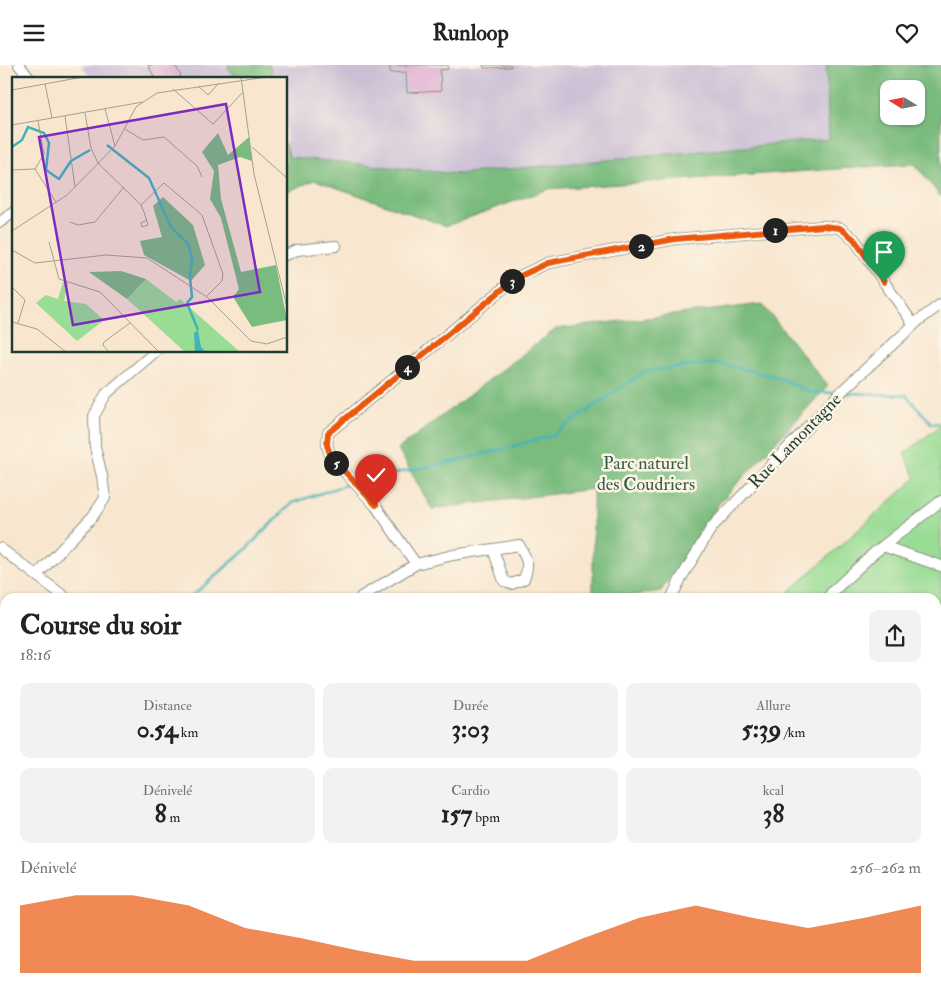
<!DOCTYPE html>
<html lang="fr">
<meta charset="utf-8">
<style>
body{margin:0;font-family:"IM FELL Double Pica",serif;background:#f2f2f2;color:#222;height:100vh;display:flex;flex-direction:column;font-size:19px;white-space:nowrap}
*{box-sizing:border-box;margin:0}
p{font-size:16px;color:#767676}
.icon{flex:none;width:28px;height:28px;fill:none;stroke:currentColor;stroke-width:2;stroke-linecap:round;stroke-linejoin:round}
.map{position:relative;flex:1;overflow:hidden}
.details{position:absolute;left:0px;top:528px;width:941px;height:406px;display:flex;flex-direction:column;background:#fff;border-radius:15px 15px 0 0;box-shadow:0 1px 4px #0004}
.details>*{flex:none}
.needle{width:32px;rotate:280deg}
.fabs{position:absolute;left:880px;top:15px;display:grid;gap:10px}
.fabs a{display:grid;place-items:center;width:45px;height:45px;border-radius:10px;background:#fff;box-shadow:0 1px 4px #0004;font-size:25px}
.pin{position:absolute;display:grid;place-items:center;width:42px;height:42px;color:#fff;margin:-51px -21px;border-radius:50% 50% 50% 0;rotate:-45deg;box-shadow:0 0 5px #0007}
.pin .icon{rotate:45deg}
.km{position:absolute;width:25px;height:25px;margin:-12px;border-radius:50%;background:#222;color:#fff;font-size:14px;line-height:25px;text-align:center}
.round{display:grid;place-items:center;flex:none;width:52px;height:52px;border-radius:10px;background:#f2f2f2}
.headline{display:flex;align-items:center;justify-content:space-between;height:85px;padding:0 20px}
h1{font-size:28px;font-weight:700;line-height:38px}
.metrics{display:grid;grid-template-columns:repeat(3,1fr);gap:8px;height:85px;padding:5px 20px}
.metrics div{display:grid;align-content:center;border-radius:10px;background:#f2f2f2;text-align:center}
.metrics b{font-size:25px;font-weight:700}
.metrics small{font-size:14px;font-weight:400}
.metrics p{font-size:14px}
.chart{height:140px;padding:10px 20px}
.chart p{display:flex;justify-content:space-between}
.chart svg{width:100%;height:90px;margin-top:5px;fill:#ea580c;opacity:.7}
header{display:flex;justify-content:space-between;align-items:center;height:65px;padding:0 20px;background:#fff;font-size:22px;font-weight:700}
.map>svg:first-child{display:block}
</style>
<header><svg class="icon" aria-label="menu" viewBox="0 0 24 24"><path d="M4 6h16M4 12h16M4 18h16"/></svg>Runloop<svg class="icon" aria-label="heart" viewBox="0 0 24 24"><path d="M12 20l-8-8c-3-5 5-10 8-4 3-6 11-1 8 4z"/></svg></header>
<div class="map">
<svg width="941" height="933" viewBox="0 0 941 933">
<rect width="100%" height="100%" fill="#fcf5e5"/>
<filter id="ink" filterUnits="userSpaceOnUse"><feTurbulence type="fractalNoise" baseFrequency=".02" numOctaves="2"/><feDisplacementMap in="SourceGraphic" scale="10" xChannelSelector="R" yChannelSelector="G"/><feConvolveMatrix kernelMatrix="1 2 1 2 8 2 1 2 1" color-interpolation-filters="sRGB"/></filter>
<filter id="wash" filterUnits="userSpaceOnUse"><feTurbulence type="fractalNoise" baseFrequency=".0096" numOctaves="4" result="noise"/><feDisplacementMap in="SourceGraphic" scale="20" xChannelSelector="R" yChannelSelector="G"/><feGaussianBlur stdDeviation="1.12" result="paint"/><feColorMatrix in="noise" values="0 0 0 0 0 0 0 0 0 0 0 0 0 0 0 0 0 1.4 0 .05"/><feComposite in="paint" operator="in"/></filter>
<g filter="url(#wash)">
<rect width="100%" height="100%" fill="#f8e6cf"/>
<path fill="#cbbfd6" d="M81 0H825L829 74 458 109 289 92 286 79V14H92Z"/>
<path fill="#99dc94" stroke="#5c8c64" d="M941 360V585L936 589V532H783L916 413 904 389Z
M941 778V933H822L824 929H936V782Z"/>
<path fill="#7abc7e" stroke="#4c7c59" fill-rule="evenodd" d="M227 0H270L272 14H235Z
M826 0H941V131H940L915 99H909L548 124 446 161 315 115 286 127V79L289 92 458 109 829 74ZM889 24H916V51H889Z
M762 239 828 321 720 437 661 526 622 532H593V424L432 444 398 384 556 264Z"/>
<g fill="none" stroke-linecap="round" stroke-linejoin="round">
<path stroke="#42b3b9" stroke-width="2.5" d="M845 328 906 330 932 359 941 358
M356 416 462 395 551 371 645 306 716 298 774 311 810 327 835 328
M191 532 243 487 292 438 351 418
M0 902 5 899"/>
</g>
<g id="blocks">
<path fill="#deadd1" d="M148 0H175L181 11 176 14H155Z
M390 0H448V4L440 5 441 26 407 28 406 7 390 8Z
M483 0H511V2L484 3Z"/>
</g>
</g>
<g filter="url(#ink)">
<use href="#blocks" fill-opacity="0" stroke="#8c9282" stroke-width="1"/>
<g fill="none" stroke-linecap="round" stroke-linejoin="round">
<g stroke="#8c9282" stroke-width="12">
<path id="minor" d="M19 0 30 14
M0 157 14 147
M286 190 297 185 336 181
M883 481 941 501
M0 483 65 532
M416 499 375 440 331 392 327 380 328 368 516 213 548 198 675 174 823 161 840 163 854 174 914 260
M37 510 93 451 105 433 102 411 95 382 94 351 106 329 156 286
M361 532 416 499 453 490 519 480C527 494 530 499 524 514L512 519 504 516 493 484
M672 532 680 515 712 462 845 323 918 256 941 239
M829 532 832 527 874 488 941 436
M936 558 941 557
M0 591H5
M936 684 941 681
M0 691H5
M0 794H5
M0 926H5
M92 929 99 933
M337 929 338 933
M272 933 282 929
M621 933V929
M726 933 728 929"/>
</g>
<use href="#minor" stroke="#fff" stroke-width="10"/>
</g>
</g>
<g fill="none" stroke-linecap="round" stroke-linejoin="round" filter="url(#ink)">
<g stroke="#fff" stroke-width="10">
<path id="route" d="M376 440 331 392 327 380 328 368 516 213 548 198 675 174 823 161 840 163 854 174 884 217"/>
</g>
<use href="#route" stroke="#ea580c" stroke-width="6"/>
</g>
<g text-anchor="middle" dominant-baseline="central" stroke-width="5" stroke-linejoin="round" paint-order="stroke">
<g font-size="18" fill="#1f3d34" stroke="#fcf5e5">
<text transform="translate(795 376) rotate(-46)">Rue Lamontagne</text>
</g>
<g font-size="18" fill="#375d47" stroke="#fcf5e5">
<text x="646" y="398">Parc naturel<tspan x="646" dy="21">des Coudriers</tspan></text>
</g>
</g>
<g transform="translate(12 12)">
<rect width="275" height="275" fill="#f8e6cf"/>
<path d="M134 202 164 225 168 222 228 275H173L115 222ZM51 205 56 206 52 224 74 227 92 243 65 264 24 226 34 218 46 222Z" fill="#99dc94"/>
<path d="M206 56 216 78 237 60 240 84 228 80 206 88 209 122 229 195 264 188 275 243 240 250 221 220 227 212 209 141 198 122 202 94 190 75ZM151 120 181 148 193 188 179 204 132 178 128 164 150 160 141 129ZM109 194 134 202 115 222 77 195Z" fill="#7abc7e"/>
<path d="M186 253 189 270 194 275 183 274 182 256Z" fill="#42b3b9"/>
<path fill="none" stroke="#42b3b9" stroke-width="2.5" d="M95 68 137 101 159 150 176 167 180 181 178 201 180 220 175 226 186 253M0 70 10 63 16 50 32 56 37 66 34 93 47 102 59 84 78 73"/>
<path fill="none" stroke="#a1a291" stroke-width="1" d="M229 0 242 97 275 230M33 7 40 41M186 9 196 18 207 6M161 12 201 47 231 15M0 13 71 0M93 32 103 69M73 36 79 71 86 86 129 128 132 135 136 148 130 150 129 146 135 143M53 39 63 110M0 48 131 25M113 52 131 63 152 60 185 89 190 100M240 70 275 101M23 92 32 77 26 44M23 92 44 125M0 93 23 92M129 128 152 106 190 138 211 197 210 204 195 219M58 145 66 148 83 145 112 110M0 154 55 118 103 69 124 30 145 16 255 0M37 165 47 202 88 215 147 275M0 173 23 186 94 178 135 181 195 220 239 264 255 267 275 260M0 210 13 223 6 246M0 245 25 252 54 275M97 275 91 268 92 265 118 246"/>
<path fill="#7b2cbf" fill-opacity="0.15" stroke="#7b2cbf" stroke-width="2.5" d="M214 27 248 215 61 248 27 60Z"/>
<rect width="275" height="275" fill="none" stroke="#1f3d34" stroke-width="2.5"/>
</g>
</svg>
<div class="fabs">
<a><svg class="needle" viewBox="-14 -14 28 28"><path d="M0-13l5 13h-10z" fill="#e53935"/><path d="M0 13l5-13h-10z" fill="#767676"/></svg></a>
</div>
<div class="pin" style="left:884px;top:217px;background:#1e9e55"><svg class="icon" aria-label="arrive" viewBox="0 0 24 24"><path d="M6 21V4h12l-3 4 3 4H6"/></svg></div>
<div class="pin" style="left:376px;top:440px;background:#d93025"><svg class="icon" aria-label="check" viewBox="0 0 24 24"><path d="M5 12l5 5 9-10"/></svg></div>
<b class="km" style="left:775px;top:165px">1</b>
<b class="km" style="left:641px;top:181px">2</b>
<b class="km" style="left:512px;top:216px">3</b>
<b class="km" style="left:407px;top:302px">4</b>
<b class="km" style="left:336px;top:398px">5</b>
<section class="details">
<div class="headline"><div><h1>Course du soir</h1><p>18:16</p></div><a class="round"><svg class="icon" aria-label="share" viewBox="0 0 24 24"><path d="M12 15V3M7 8l5-5 5 5M5 13v7h14v-7"/></svg></a></div>
<div class="metrics">
<div><p>Distance</p><b>0.54<small> km</small></b></div>
<div><p>Durée</p><b>3:03</b></div>
<div><p>Allure</p><b>5:39<small> /km</small></b></div>
</div>
<div class="metrics">
<div><p>Dénivelé</p><b>8<small> m</small></b></div>
<div><p>Cardio</p><b>157<small> bpm</small></b></div>
<div><p>kcal</p><b>38</b></div>
</div>
<div class="chart"><p><span>Dénivelé</span>256–262 m</p>
<svg viewBox="0 0 160 44" preserveAspectRatio="none"><path d="M0 44V11L10 6L20 6L30 11L40 22L50 27L60 33L70 38L80 38L90 38L100 27L110 17L120 11L130 17L140 22L150 17L160 11V44z"/></svg>
</div>
</section>
</div>
